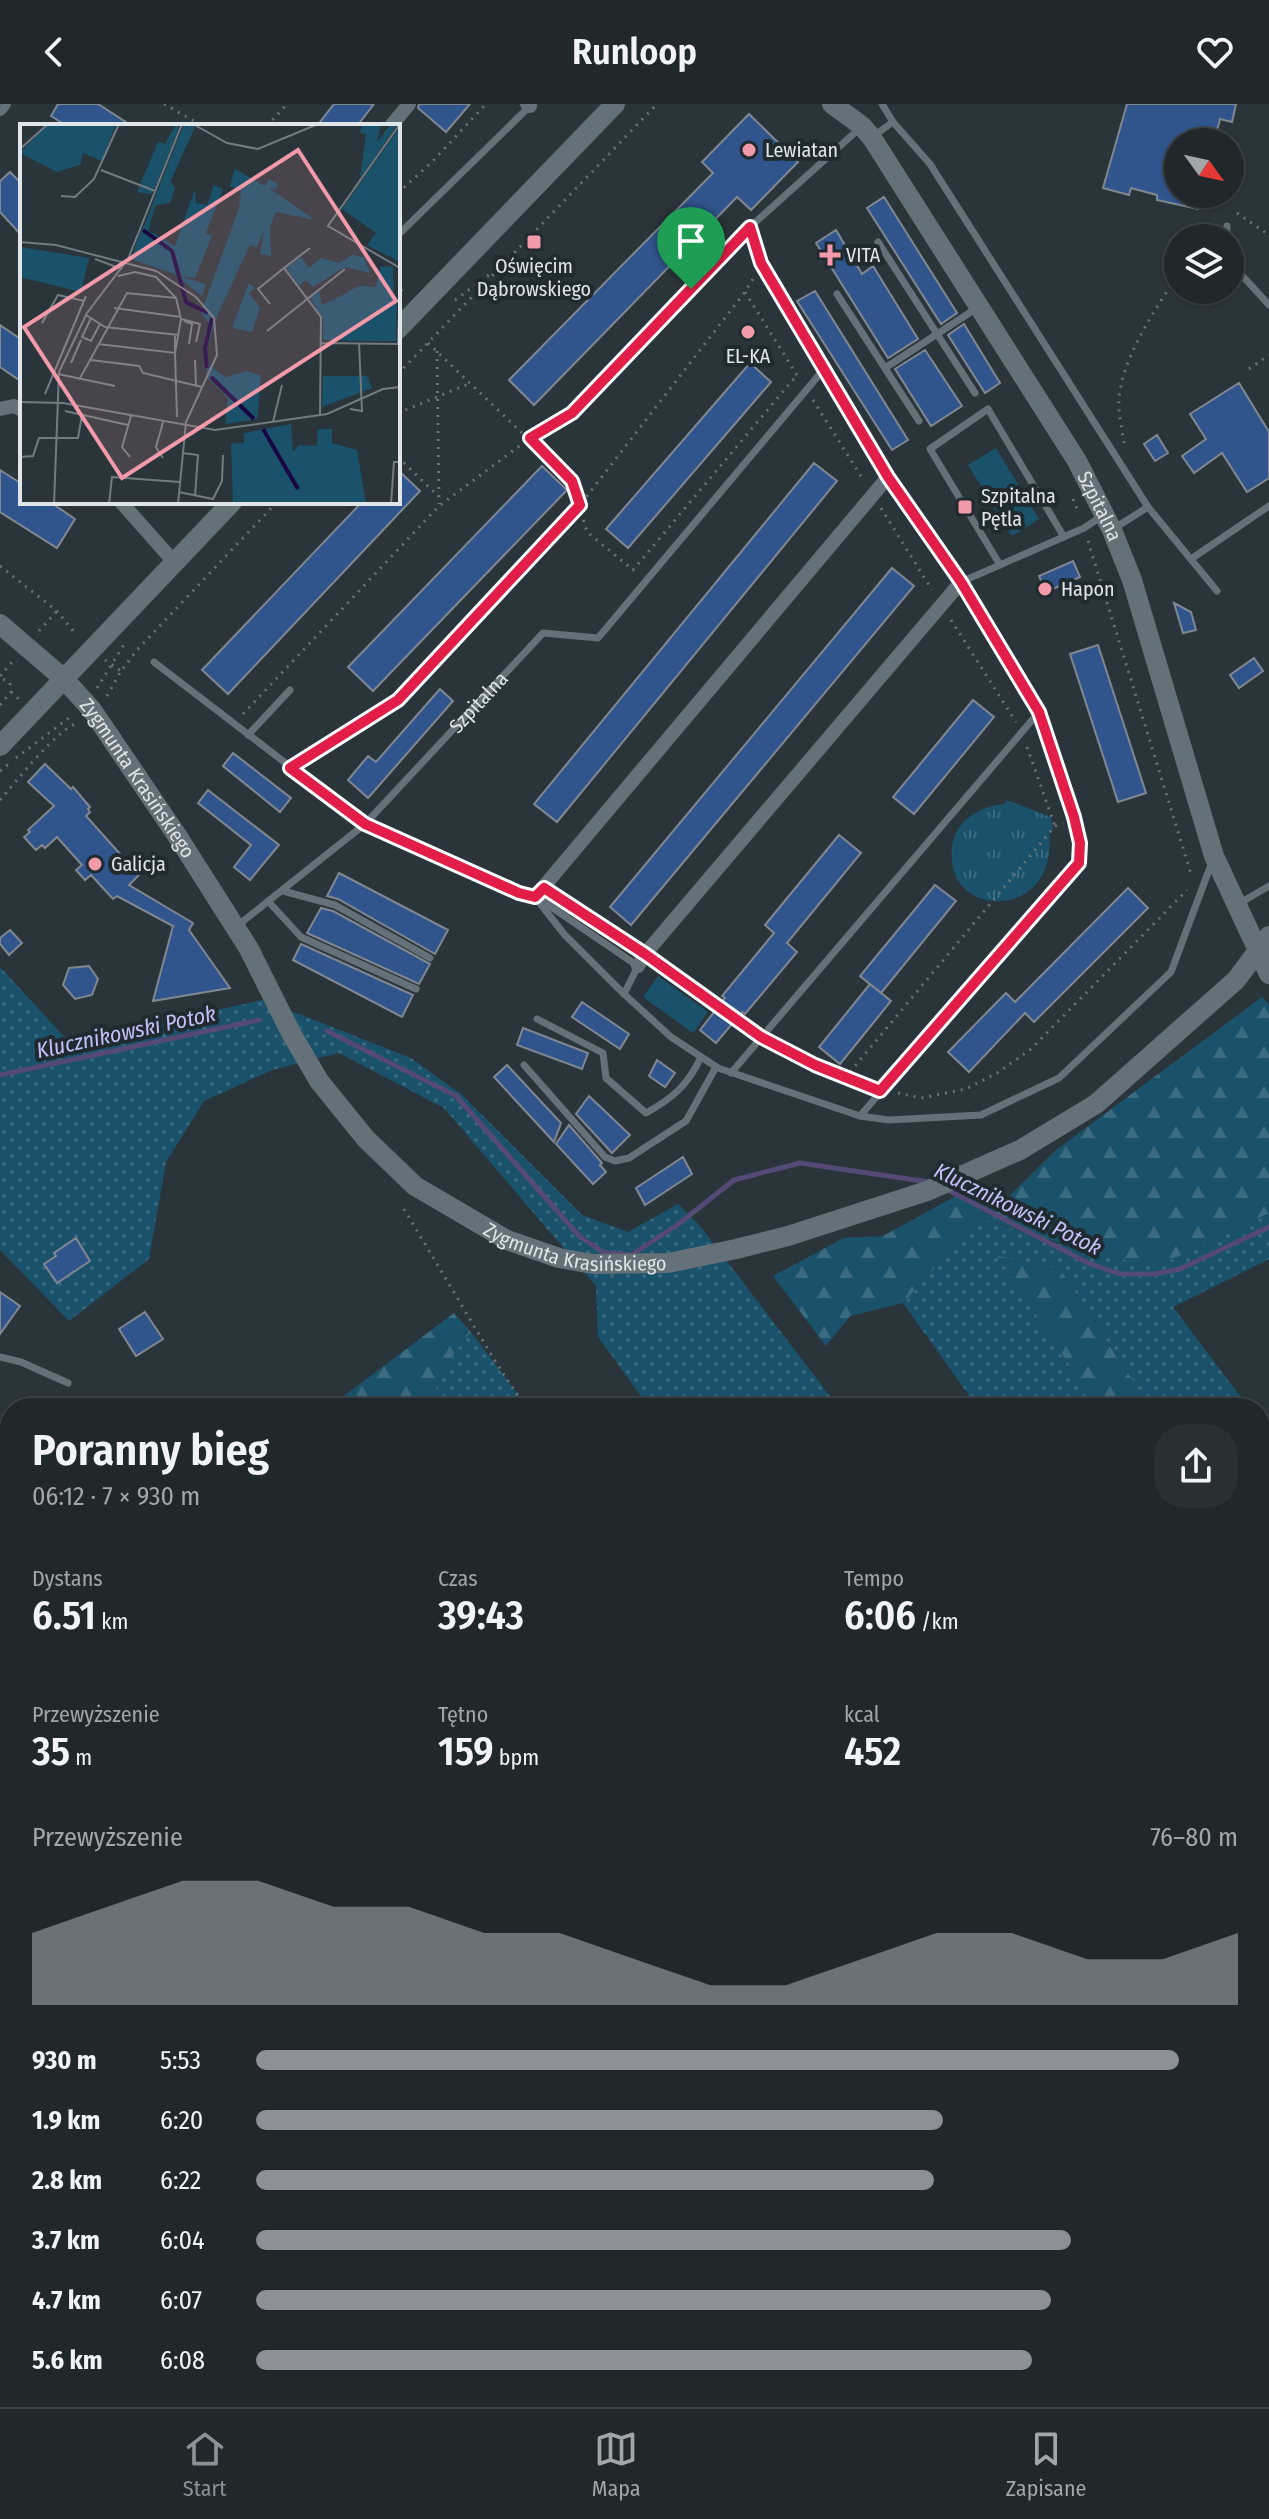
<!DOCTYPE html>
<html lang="pl">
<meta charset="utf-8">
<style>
body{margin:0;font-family:"Fira Sans Condensed",sans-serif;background:#283034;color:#f1f3f6;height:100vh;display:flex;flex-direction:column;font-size:30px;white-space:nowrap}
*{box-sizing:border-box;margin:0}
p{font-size:26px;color:#a2a6a9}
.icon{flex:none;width:44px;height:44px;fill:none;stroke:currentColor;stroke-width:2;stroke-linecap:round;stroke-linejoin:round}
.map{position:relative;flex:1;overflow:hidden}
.details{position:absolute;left:0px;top:1294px;width:1270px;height:1010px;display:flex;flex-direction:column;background:#20282c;border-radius:32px 32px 0 0;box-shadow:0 2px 6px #0004,0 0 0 2px #3d4448}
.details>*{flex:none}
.needle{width:52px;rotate:123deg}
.fabs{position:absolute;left:1164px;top:24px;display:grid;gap:16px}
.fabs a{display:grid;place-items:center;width:80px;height:80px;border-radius:50%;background:#20282c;box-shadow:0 2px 6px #0004,0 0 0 2px #3d4448;font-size:40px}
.pin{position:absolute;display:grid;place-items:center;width:68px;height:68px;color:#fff;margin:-82px -34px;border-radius:50% 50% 50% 0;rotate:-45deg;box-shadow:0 0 8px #0007}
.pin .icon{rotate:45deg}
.round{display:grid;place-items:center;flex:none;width:84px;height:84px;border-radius:32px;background:#283034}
.overview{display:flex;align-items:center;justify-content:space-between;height:136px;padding:0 32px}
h1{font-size:44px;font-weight:600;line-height:60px}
.figures{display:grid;grid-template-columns:repeat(3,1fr);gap:12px;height:136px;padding:8px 32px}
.figures div{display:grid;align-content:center}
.figures b{font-size:40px;font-weight:600}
.figures small{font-size:22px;font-weight:400}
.figures p{font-size:22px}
.chart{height:224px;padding:16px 32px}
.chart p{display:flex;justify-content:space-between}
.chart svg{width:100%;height:144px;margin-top:8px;fill:#8c9099;opacity:.7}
ul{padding:0 32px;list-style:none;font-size:26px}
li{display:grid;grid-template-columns:128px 96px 1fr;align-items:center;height:60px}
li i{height:20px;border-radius:10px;background:#8c9099}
header{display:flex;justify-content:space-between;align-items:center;height:104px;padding:0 32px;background:#20282c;font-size:36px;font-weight:600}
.menu{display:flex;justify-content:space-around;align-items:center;height:112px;border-top:2px solid #3d4448;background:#20282c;font-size:22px;color:#a2a6a9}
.menu a{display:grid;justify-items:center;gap:4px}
.menu .current{color:#8c9099}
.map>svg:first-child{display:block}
</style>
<header><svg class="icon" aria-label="back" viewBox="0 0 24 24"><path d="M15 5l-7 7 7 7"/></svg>Runloop<svg class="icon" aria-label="heart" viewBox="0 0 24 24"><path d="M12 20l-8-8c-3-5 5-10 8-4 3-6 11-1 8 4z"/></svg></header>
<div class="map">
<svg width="1269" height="2303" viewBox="0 0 1269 2303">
<defs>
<pattern id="grass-dots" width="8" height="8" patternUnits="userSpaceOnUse" patternTransform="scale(2)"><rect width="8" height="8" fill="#1a526b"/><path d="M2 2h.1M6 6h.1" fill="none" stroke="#3b6b80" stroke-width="1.8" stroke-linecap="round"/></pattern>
<pattern id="forest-firs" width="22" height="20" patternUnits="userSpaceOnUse" patternTransform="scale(2)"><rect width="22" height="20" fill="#1a526b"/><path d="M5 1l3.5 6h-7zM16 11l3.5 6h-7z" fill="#3b6b80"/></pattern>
<pattern id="park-tufts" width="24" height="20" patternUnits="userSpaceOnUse" patternTransform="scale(2)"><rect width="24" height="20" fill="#1a526b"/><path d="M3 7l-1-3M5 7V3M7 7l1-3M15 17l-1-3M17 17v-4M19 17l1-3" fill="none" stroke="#3b6b80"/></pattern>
</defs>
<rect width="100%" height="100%" fill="#2a353b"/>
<path fill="url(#grass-dots)" d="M0 863 69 938 263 896 411 954 462 991 582 1111 628 1128 678 1100 700 1122 839 1304H650L598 1233 596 1182 444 1004 339 949 272 966 204 997 166 1058 149 1155 69 1217 0 1146Z
M1269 1109V1155L1173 1203 1249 1304H1151L1060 1165 998 1153 1098 1304H978L903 1199 980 1114 1072 1144 1202 1142Z
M471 1228 528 1304H417L431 1297 444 1262Z
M1260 1318 1269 1330V1634L1260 1621Z
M1269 1792V1925L1260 1929V1798Z
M225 2294H385L389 2303H232Z"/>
<path fill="url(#forest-firs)" d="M1262 893 1269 901V1109L1202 1142 1158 1161 1109 1154 980 1114 903 1199 850 1212 826 1242 773 1172 844 1134 883 1132 967 1086 989 1083 1006 1095 1056 1046Z
M997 1152 1060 1165 1151 1304H1098Z
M454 1209 471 1228 444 1262 431 1297 417 1304H328Z
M0 1911 10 1919V2294H225L232 2303H0Z"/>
<path fill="url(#park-tufts)" d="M1007 696 1051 713 1053 725 1049 730C1057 815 954 815 952 755 951 744 953 734 958 725 969 709 987 701 1005 700Z
M10 1772V2294H41L35 2303H0V1787Z"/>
<path fill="#1a526b" d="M996 344 1039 415 1012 432 968 361Z
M658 872 708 908 693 929 643 893Z
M3 1823 10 1829V1909L0 1901V1827Z"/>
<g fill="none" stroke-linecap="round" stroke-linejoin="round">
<path stroke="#544a75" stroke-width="5" d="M327 927 456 992 580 1133 603 1148 631 1151 676 1122 734 1076 800 1059 929 1078
M0 971 259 916
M946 1085 1088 1159 1120 1170H1154L1180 1165 1269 1123"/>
</g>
<path fill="#30558d" stroke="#808791" stroke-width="2" d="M58 0H98L132 22H67L51 12Z
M334 0H374L357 22H317Z
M419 0H470L446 28 418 4Z
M1127 0H1236L1232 18 1220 15 1214 38H1178V90H1201L1198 105 1157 96V91L1131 84 1129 91 1103 84Z
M749 10 798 58 751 106 737 93 534 301 509 276 713 69 702 58Z
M10 68 22 80V132L0 108V77Z
M884 93 957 209 941 220 867 104Z
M836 126 862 170 873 162 918 235 888 254 816 139Z
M815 187 908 336 892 346 797 197Z
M964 220 1000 279 985 289 948 231Z
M0 221 22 236V278L0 263Z
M925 246 962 302 931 322 895 265Z
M750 259 771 278 628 444 606 425Z
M1239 279 1269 328V374L1247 388 1222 349 1194 369 1182 352 1206 335 1190 310Z
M1157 331 1168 349 1155 357 1144 340Z
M814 359 837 377 557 718 534 700Z
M542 362 567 386 373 587 348 563Z
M0 366 22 380V398H50L75 415 57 444 0 408Z
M398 366 420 387 228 590 202 566 362 398H398Z
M1073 457 1080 473 1046 488 1039 472Z
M892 464 914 482 631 821 610 803Z
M1174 499 1191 508 1196 526 1183 529Z
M1098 541 1146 689 1118 698 1070 550Z
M1254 554 1263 567 1239 584 1230 571Z
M440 585 453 597 368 694 348 676 368 652 376 658Z
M973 596 994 613 914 710 893 693Z
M233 649 291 694 280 708 223 662Z
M45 660 71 685 73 683 90 703 88 705 90 708 86 712 139 771 129 781 193 819 189 826 230 884 153 897 173 822 117 792 113 795 91 771 85 776 76 766 82 761 57 733 45 744 42 741 36 746 24 733 30 728 28 726 54 702 28 678Z
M208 686 279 741 250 776 234 763 251 741 198 699Z
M839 731 861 749 787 839 797 848 745 910 742 908 716 939 700 926 725 894 722 892 774 829 765 821Z
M339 769 448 826 435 850 338 795 327 792Z
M935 781 956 797 881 889 860 872Z
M1128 784 1148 804 1034 918 1025 909 969 968 948 948 1006 889 1015 898Z
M321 804 333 807 430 860 419 880 307 829Z
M10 826 22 839 9 851 0 840V834Z
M301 840 413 891 402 913 293 856Z
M89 862 98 875 92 891 75 895 63 881 69 864Z
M870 880 891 897 840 960 819 943Z
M582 898 629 930 620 945 572 913Z
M523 924 588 949 582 965 517 941Z
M657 956 675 969 665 983 649 972Z
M507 961 561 1019 554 1038 494 973Z
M589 992 630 1031 612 1049 576 1010Z
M569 1021 602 1059 600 1061 606 1068 593 1080 556 1040Z
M683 1053 692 1070 645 1101 636 1084Z
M76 1134 90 1157 57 1179 44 1160 56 1152 54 1149Z
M0 1188 20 1202 0 1230Z
M145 1208 163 1235 136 1252 119 1225Z"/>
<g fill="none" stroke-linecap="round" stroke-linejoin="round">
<path stroke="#697277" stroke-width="3" stroke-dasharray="2 6" stroke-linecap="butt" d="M164 0 203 22
M267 22 287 0
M398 89 432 58 486 0
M1237 109 1269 131
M1191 134 1194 126
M398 178 404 183
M401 186 406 192
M745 188 800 276
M455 196 497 165
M428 239 572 377 587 428 633 466 797 271
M437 247 439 400
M1249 265 1269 251
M398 270 657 0
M813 296 864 377
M398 309 471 279
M1124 339C1122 325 1118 308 1119 295 1122 253 1156 205 1178 170
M398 353 439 393
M1073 395 1079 410
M881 404 932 486
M1088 437 1192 773
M0 462 57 507 73 527
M951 516 1016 618
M39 527 57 507
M105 556 121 567
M0 572 13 557
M97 584 125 539
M11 588 20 596
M107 592 121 567 137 546 277 398
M0 601 11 588 10 579 1 574
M243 610 439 402 530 334 562 315
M1027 643 1055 722
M16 654 70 613
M301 657 398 596 580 401 745 188 754 173
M0 667 10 659
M0 696C15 679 60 621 79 619
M657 859 752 927
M772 939 815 961 867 982
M845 974 1055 722 1063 719
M898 989 921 994 966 985 999 968 1031 945 1187 786
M404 1105 495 1257 526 1304
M0 1343 10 1349
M1260 1925 1269 1920
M54 2303 60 2294"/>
<g stroke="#657178" stroke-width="7">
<path d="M882 0 893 18 930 60 1148 403 1217 487"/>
<path d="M872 33 893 18"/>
<path d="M1227 122V134"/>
<path d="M750 123 761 159 888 373 961 478 1039 608 1074 713 1080 739 1079 759 860 1012"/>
<path d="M398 131 530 2"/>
<path d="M878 138 975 289"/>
<path d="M1230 150 1237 166 1269 201"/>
<path d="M837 190 919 317"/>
<path d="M885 264 977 204"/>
<path d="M572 309 750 123 860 24"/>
<path d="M1113 425 1148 403"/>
<path d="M1191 455 1269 402"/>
<path d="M1000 461 930 345 988 305 1064 433"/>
<path d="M961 478 1084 424 1102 412"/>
<path d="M154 558 365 720 519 789 535 793 564 830 624 890 671 933 718 964 860 1012 889 1016 981 1011 1059 974 1171 868 1212 758"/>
<path d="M248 631 290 586"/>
<path d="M283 787 335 801 430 854"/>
<path d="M541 796 638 862 624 890"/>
<path d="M268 797 301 833 416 885"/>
<path d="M1240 799 1269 782"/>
<path id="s1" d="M237 822 365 720 543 529 598 534 824 265"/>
<path d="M537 915 603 949 606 974 646 1009C673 994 688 981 701 953"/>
<path d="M524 961 605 1053 615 1057 629 1054 686 1017 716 963"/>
<path d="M731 969 1039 608"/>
<path d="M0 1253 21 1258 68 1279"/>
<path d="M550 2294 553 2303"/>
</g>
<path stroke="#657178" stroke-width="14" d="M527 0 530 2
M0 5 4 0
M391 22 409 0
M0 305 14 302 22 306
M121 398 175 459
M535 793 888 373
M638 862 645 850 961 478
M0 1674 10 1681
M0 1756 10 1741
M745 2294 749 2303
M464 2303 482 2294"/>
<g stroke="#657178" stroke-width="20">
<path id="s2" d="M832 0 862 22 872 34 1077 357 1112 426 1132 476 1214 752 1269 870"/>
<path d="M398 225 615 0"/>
<path id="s3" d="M0 520 63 574 92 606 178 733 249 845 291 929 319 977 366 1035 415 1082 507 1136 559 1154 593 1160 668 1159 736 1145 788 1132 927 1087 1020 1046 1096 1000 1236 876 1269 832"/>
<path d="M0 642 232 398"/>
</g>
</g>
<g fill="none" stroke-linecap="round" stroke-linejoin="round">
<g stroke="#fff" stroke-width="16">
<path id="route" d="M750 123 761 159 888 373 961 478 1039 608 1074 713 1080 739 1079 759 880 987 815 961 761 933 645 850 544 784 535 793 519 789 365 720 290 664 398 596 580 401 572 377 530 334 572 309Z"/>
</g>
<use href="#route" stroke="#e11d48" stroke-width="10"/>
</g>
<g fill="#f39aaa" stroke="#202b30" stroke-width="3">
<circle cx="749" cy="46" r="8"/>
<rect x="526" y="130" width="16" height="16" rx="4"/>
<path d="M826 139h8v8h8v8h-8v8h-8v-8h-8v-8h8z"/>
<circle cx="748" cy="228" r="8"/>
<rect x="957" y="395" width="16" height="16" rx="4"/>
<circle cx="1045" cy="485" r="8"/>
<circle cx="95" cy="760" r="8"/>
</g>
<g text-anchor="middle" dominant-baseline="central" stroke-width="8" stroke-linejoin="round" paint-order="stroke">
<g font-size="20" fill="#dfe5e9" stroke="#202b30" text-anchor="start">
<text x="765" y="46">Lewiatan</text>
<text x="846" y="151">VITA</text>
<text x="534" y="162" text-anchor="middle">Oświęcim<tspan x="534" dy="23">Dąbrowskiego</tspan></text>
<text x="748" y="252" text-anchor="middle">EL-KA</text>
<text x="981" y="392">Szpitalna<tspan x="981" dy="23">Pętla</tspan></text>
<text x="1061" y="485">Hapon</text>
<text x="111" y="760">Galicja</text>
</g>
<g font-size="20" fill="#dfe5e9" stroke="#202b30">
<text stroke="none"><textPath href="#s2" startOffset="486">Szpitalna</textPath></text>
<text stroke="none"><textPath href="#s1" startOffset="330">Szpitalna</textPath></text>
<text stroke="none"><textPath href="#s3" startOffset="208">Zygmunta Krasińskiego</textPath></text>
<text stroke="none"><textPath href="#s3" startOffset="880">Zygmunta Krasińskiego</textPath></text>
</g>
<g font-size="22" font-style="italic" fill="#c3c1fa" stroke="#202b30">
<text transform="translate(126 928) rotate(-12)">Klucznikowski Potok</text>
<text transform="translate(1018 1105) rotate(26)">Klucznikowski Potok</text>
</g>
</g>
<g transform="translate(20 20)">
<rect width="380" height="380" fill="#2a353b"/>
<path d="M27 0H96L82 37 63 29 60 41 37 48 0 29ZM156 0 159 4 135 64 131 70 117 68 138 18 145 20ZM164 0 175 3 144 71 137 68ZM342 0H361L357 18 371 0 377 1 340 55 346 10 340 9ZM215 45 245 62 249 55 258 60 256 66 249 64 295 96 256 88 250 103 251 132 240 130 244 107 237 123 230 121 197 192 187 224 189 241 205 253 228 247 241 252 237 295 205 300 208 274 188 254 184 232 189 199 181 189 219 84 221 67 210 62ZM194 61 203 65 186 109 192 112 175 154 159 152 120 109 126 98 130 99 129 107 155 122 175 65 176 79 187 81ZM0 123 69 134 61 168 0 153ZM229 159 235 164 229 169 240 184 232 208 212 204Z" fill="#1a526b"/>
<path d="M150 57 155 64 150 79 136 81 130 99 126 98 137 68 144 71ZM120 109 151 127 159 152 186 160 182 172 154 150 111 135ZM332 131 344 133 350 149 325 143 293 163 286 156 279 162 266 144 281 133 289 144 301 134 319 139ZM373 142 375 217H328L329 202H317L315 217 303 215V193L290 174 299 165 302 183 338 162 356 163 360 143ZM303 252H347L352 264 302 283Z" fill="#1a526b"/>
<path d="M380 3V138L347 121 356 109 322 85Z" fill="#1a526b"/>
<path d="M333 167 377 173 376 217 304 216V195L295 184ZM271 300 273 328 279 321 297 322 298 305H312V319L337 326 346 380H208L213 378 211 320 224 319V309Z" fill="#1a526b"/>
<path fill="none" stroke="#180743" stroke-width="4" d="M123 106 152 127 166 178 188 189M187 244 185 224 192 194M191 253 234 295M243 305 278 365"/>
<path fill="none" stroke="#727b81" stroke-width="2" d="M173 0 207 19 238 25 298 0M380 0 308 102 380 144M0 25 28 0M81 46 135 67M41 72 55 73 74 55 99 0M0 118 36 121 136 147 176 173 194 194 197 231 166 298 158 380M290 124 264 144 301 193 300 291M75 135 102 145M98 152 115 148 136 153 156 174 161 195 155 229 157 293M250 180 238 165 264 144M94 184 161 193M66 191 85 203 159 211M71 194 62 213 71 217 80 200M161 195 180 200 176 218M164 197 172 200 169 220M22 199 38 171 64 177M247 207 325 145M301 219 380 220M78 220 155 229V212M378 220 380 160M71 236 119 242 123 249 182 263M175 236 176 261M51 239 61 216M38 250 95 262M59 256 107 169 156 174M25 270 66 172M0 278 43 279 195 306 307 290 363 265 380 263M330 285 342 287 339 219M45 287 108 301M253 298 262 261M162 329 178 331 175 372M0 333 13 332 19 314H58L62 291M110 333 102 323 111 292M143 334 136 323 143 298M159 368 193 375 202 357 203 331M34 380 39 248 67 189 108 135 162 0M89 380 92 353 160 358M371 380 374 338H380"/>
<path fill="#f39aaa" fill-opacity="0.15" stroke="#f39aaa" stroke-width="4" d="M278 26 376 177 102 354 4 203Z"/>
<rect width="380" height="380" fill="none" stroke="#dfe5e9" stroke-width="4"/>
</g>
</svg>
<div class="fabs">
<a><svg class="needle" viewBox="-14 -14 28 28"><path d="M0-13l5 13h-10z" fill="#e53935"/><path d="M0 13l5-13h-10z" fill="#a2a6a9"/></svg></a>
<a><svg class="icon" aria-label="layers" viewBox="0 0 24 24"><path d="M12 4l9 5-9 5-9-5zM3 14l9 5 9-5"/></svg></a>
</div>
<div class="pin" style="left:691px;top:185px;background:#1e9e55"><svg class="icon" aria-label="arrive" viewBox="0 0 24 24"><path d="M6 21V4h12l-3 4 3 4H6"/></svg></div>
<section class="details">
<div class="overview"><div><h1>Poranny bieg</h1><p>06:12 · 7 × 930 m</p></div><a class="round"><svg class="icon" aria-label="share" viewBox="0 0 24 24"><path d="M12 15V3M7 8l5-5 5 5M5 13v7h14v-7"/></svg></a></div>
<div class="figures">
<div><p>Dystans</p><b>6.51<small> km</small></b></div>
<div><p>Czas</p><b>39:43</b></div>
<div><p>Tempo</p><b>6:06<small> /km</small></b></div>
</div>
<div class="figures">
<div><p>Przewyższenie</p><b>35<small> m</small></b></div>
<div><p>Tętno</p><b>159<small> bpm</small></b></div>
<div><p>kcal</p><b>452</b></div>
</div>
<div class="chart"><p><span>Przewyższenie</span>76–80 m</p>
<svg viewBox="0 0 160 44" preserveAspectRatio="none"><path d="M0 44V22L10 14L20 6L30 6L40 14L50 14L60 22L70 22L80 30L90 38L100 38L110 30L120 22L130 22L140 30L150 30L160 22V44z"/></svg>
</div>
<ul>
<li><b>930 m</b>5:53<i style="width:94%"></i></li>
<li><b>1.9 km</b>6:20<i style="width:70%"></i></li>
<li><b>2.8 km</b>6:22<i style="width:69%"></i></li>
<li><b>3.7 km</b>6:04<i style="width:83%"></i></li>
<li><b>4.7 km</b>6:07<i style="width:81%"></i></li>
<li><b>5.6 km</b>6:08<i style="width:79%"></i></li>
</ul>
</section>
</div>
<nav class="menu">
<a class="current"><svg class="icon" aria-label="home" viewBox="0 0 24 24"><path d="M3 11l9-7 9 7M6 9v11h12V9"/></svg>Start</a>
<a><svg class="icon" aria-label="map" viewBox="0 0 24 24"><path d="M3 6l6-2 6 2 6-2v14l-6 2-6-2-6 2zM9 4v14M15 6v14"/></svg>Mapa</a>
<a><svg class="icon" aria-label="saved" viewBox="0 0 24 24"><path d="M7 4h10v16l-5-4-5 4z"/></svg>Zapisane</a>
</nav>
